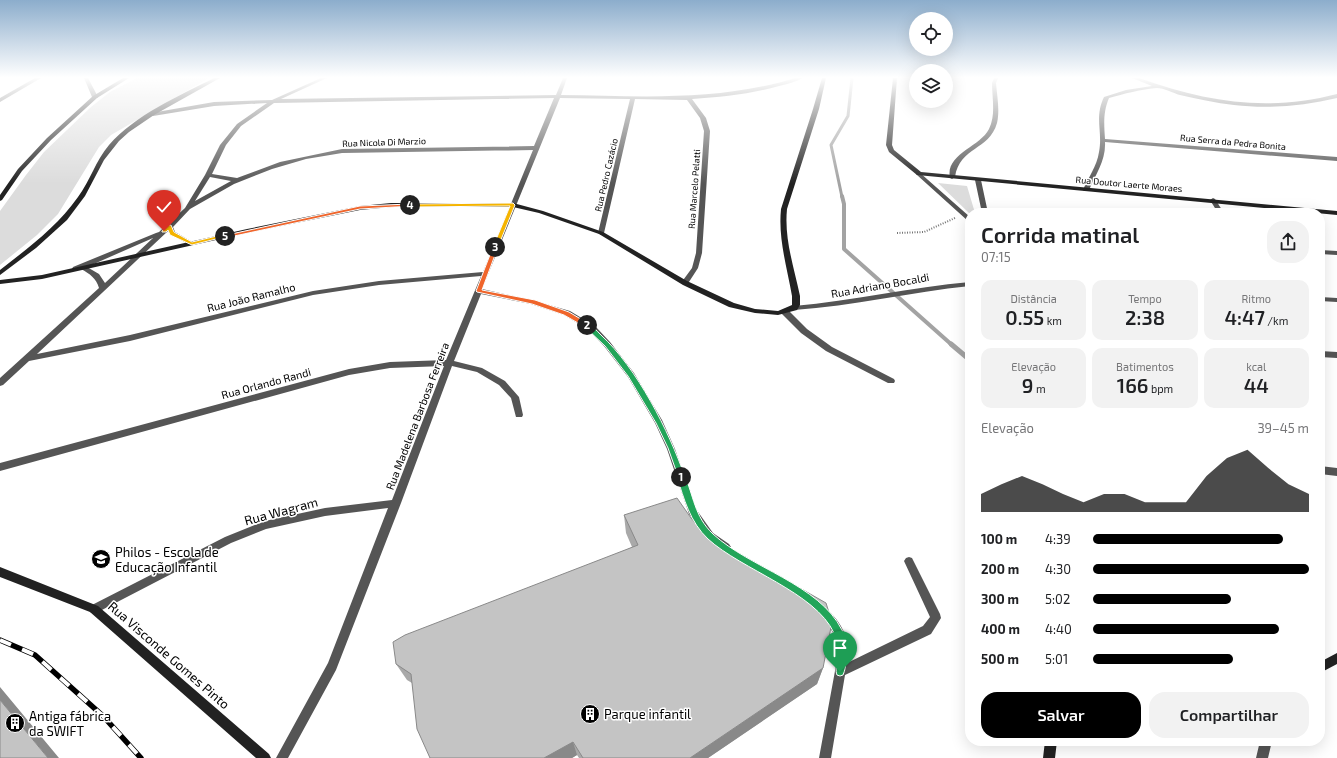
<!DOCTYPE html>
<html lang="pt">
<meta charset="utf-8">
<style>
body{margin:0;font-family:"Exo 2",sans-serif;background:#f2f2f2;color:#202124;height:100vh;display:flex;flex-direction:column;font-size:15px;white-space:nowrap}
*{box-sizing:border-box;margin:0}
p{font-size:13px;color:#757577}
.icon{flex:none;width:22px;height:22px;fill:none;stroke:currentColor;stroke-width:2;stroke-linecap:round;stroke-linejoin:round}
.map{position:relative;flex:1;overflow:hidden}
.side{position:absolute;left:965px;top:208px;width:360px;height:538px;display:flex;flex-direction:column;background:#fff;border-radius:16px;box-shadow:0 4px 16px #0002}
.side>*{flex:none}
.buttons{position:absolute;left:909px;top:12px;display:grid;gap:8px}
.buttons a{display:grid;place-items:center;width:44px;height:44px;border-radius:50%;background:#fff;box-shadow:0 4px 16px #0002;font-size:20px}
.pin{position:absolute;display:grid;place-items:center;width:34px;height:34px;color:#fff;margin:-41px -17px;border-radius:50% 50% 50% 0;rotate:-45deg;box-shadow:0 0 4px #0007}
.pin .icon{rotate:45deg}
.km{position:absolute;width:20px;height:20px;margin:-10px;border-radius:50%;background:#222;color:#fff;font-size:11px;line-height:20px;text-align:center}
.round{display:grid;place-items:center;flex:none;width:42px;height:42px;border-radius:16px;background:#f2f2f2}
.head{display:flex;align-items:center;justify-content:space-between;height:68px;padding:0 16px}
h1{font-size:22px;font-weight:600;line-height:30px}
.figures{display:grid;grid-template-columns:repeat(3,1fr);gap:6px;height:68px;padding:4px 16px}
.figures div{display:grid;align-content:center;border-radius:10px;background:#f2f2f2;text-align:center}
.figures b{font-size:20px;font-weight:600}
.figures small{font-size:11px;font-weight:400}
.figures p{font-size:11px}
.chart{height:112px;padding:8px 16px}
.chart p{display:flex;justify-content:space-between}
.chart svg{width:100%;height:72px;margin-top:4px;fill:#000;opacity:.7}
.primary-button{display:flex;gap:8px;margin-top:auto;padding:8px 16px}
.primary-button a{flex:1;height:46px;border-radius:16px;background:#000;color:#fff;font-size:16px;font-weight:600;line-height:46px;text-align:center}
.primary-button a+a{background:#f2f2f2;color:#202124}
ul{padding:0 16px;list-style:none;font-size:13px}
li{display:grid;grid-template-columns:64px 48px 1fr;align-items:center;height:30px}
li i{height:10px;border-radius:5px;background:#000}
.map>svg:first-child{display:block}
</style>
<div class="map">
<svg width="1337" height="758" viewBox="0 0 1337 758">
<rect width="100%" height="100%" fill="#fff"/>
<path fill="#dcdcdc" d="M137 78H209L111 135 99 147 58 214 37 235 0 265V211L26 175 44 152 91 107 110 92Z
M938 183 967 186 975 213H969Z"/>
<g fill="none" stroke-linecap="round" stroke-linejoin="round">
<path stroke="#a3a3a3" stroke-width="3" d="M842 197 831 145 848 116 852 78"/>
<path stroke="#a3a3a3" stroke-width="4" d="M842 196 844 204V249L952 345"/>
<path stroke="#a3a3a3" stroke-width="5" d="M951 344 970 360"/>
<path stroke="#777" stroke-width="2" stroke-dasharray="1 1.5" stroke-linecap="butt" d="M897 233 924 232 955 218"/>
<path fill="#555" fill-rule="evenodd" d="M970 282V286C911 292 853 306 794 310L790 308 794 306C853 301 911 287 970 282Z
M782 310H788L807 329 832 347 894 379 895 381 894 383H888L826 351 801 333 782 314 781 312Z"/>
<path fill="#555" fill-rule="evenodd" d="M35 78H41L0 102V98Z
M84 78H88L98 97 97 98 92 97Z
M321 78H327L281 99 556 95 563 78H567L561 95C640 96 718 102 795 78H802C796 82 787 84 779 86 751 94 722 97 692 99L706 118 710 131 702 253 698 268 687 285H685L681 283 692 268 696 253 704 131 700 118 687 100 635 99 604 233 601 235 598 233 630 99 560 98 482 289 532 300 570 311 595 326 610 342 634 373 662 420 675 449 696 509 713 533 729 544 731 547 729 550 726 551 707 539 689 514 667 449 655 423 628 377 604 346 589 330 564 315 531 304 481 294 454 361 482 368 505 381 519 397 523 415 522 417H516L511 398 499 385 477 372 452 366 401 503 336 670 288 758H276L328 663 388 508 325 516 266 529 231 543 98 612 94 614 90 612 89 609 90 606 225 537 265 521 325 508 392 500 444 366 390 368 349 375 0 471V463L349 369 390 362 446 360 481 276 379 285 313 295 130 341 29 361 3 385 0 386V378L99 288C96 278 90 274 81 269L75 271H73L72 269 73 267 156 233 159 232 185 208 205 175 220 145 237 124 267 103 214 106 153 116 150 114 151 113 214 102 272 100ZM554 98 534 146 342 149 280 162 237 178 212 174 226 145 241 126 274 103ZM533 150 483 272 379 281 313 291 130 335 37 354 168 231 170 234 190 245H194V243L175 232 173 227 190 209 234 184 272 169 306 159 342 153ZM210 177 231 181 195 201ZM153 238 105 283 99 274 87 267Z
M994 78H998L996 83C997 96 1000 110 997 123 989 151 960 146 955 177L952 179 950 178C945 154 980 147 989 129 996 115 992 98 992 83Z
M1132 78H1139C1206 102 1267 112 1337 94V98C1303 106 1269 109 1234 105 1216 103 1198 99 1180 95 1173 93 1164 88 1157 88 1142 89 1123 94 1109 98 1103 112 1104 124 1105 139L1337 157V161L1105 142C1106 160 1096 174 1089 190L1088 191H1084L1083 190C1088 178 1097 166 1099 152 1103 131 1094 118 1104 97L1126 90 1152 86Z
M919 172 970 217V222L968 221 917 175 916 174Z
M978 178 981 180 988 213H982L975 180Z
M1213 198 1215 199 1224 213H1218L1210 200Z
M1320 250 1337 251V255L1320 254Z
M1320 297 1337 298V302L1320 301Z
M1320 351 1337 352V358L1320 357Z
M1320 466 1337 468V476L1320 474Z
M909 557 912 558 940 614 941 618 931 634 845 675 831 758H819L837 660 834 634 821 615 822 611 826 610C833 613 841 625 844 632L847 663 923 626 930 617 904 561 906 558Z
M1260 741H1272L1268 758H1256Z"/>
<path fill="#222" fill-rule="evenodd" d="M123 78H129L97 98 51 140 22 171 2 200 0 201V195L18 169 47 138 93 96Z
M214 78H220L154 115 129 132 119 141 104 160 85 196 67 220 36 248 0 275V270C28 248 57 227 78 197 90 181 96 160 109 145 135 115 179 96 214 78Z
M822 78H826L819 109 787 209C784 239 794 267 800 296V305L797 310 778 315 755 313 729 307 683 285 599 234 539 213 513 207H391L360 210 247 233 42 279 0 284V280L42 275 247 229 360 206 391 203H513L543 211 603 232 687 281 734 303 755 309 778 311 792 305V296C787 267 778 239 781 209L813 109Z
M893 78H897L892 145 894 150 921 172 1337 211V215L917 175 889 152 886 145Z
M0 567 98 606 269 754 271 758H256L90 612 0 577Z
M1337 653V664L1320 673V662Z
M1045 741H1057L1055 758H1043Z"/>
<g stroke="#000" stroke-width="5.5">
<path id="rail" d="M0 640 35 655 103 716 141 758"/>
</g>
<use href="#rail" stroke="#fff" stroke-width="4" stroke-dasharray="12" stroke-linecap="butt"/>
</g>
<path fill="#a9a9a9" d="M624 515 691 518 823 668 817 684 708 758H579L577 755 572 758H430L412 683 407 680 396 664 632 547 626 533Z"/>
<path fill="#898989" d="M823 668 817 684 708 758H690Z
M0 687 59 758H48L0 700Z
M573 742 577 755 572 758H544Z"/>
<path fill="#c4c4c4" stroke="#898989" d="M677 498 691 518 705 534 826 603 832 622 823 668 690 758H583L573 742 544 758H430L417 729 411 674 396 664 393 642 405 635 638 545 624 515Z
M0 700 48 758H0Z"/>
<linearGradient id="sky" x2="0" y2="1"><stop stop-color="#8cadcc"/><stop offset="0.42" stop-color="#fff"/><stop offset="1" stop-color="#fff" stop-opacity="0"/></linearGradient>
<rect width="1337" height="184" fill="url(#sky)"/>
<path fill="#22a559" stroke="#fff" d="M679 474H684C694 496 694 516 713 534 750 568 819 584 842 630 845 635 844 642 845 648 846 657 847 666 843 675L840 676 837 675C835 670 837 666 838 660 838 653 837 639 834 633 815 592 742 570 708 539 690 522 684 499 677 477Z"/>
<path fill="#22a559" stroke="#fff" d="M587 323C593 326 597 331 601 335 637 368 669 431 685 477L684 479H679L668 448 656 423 628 376 605 346 585 327 584 325Z"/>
<path fill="#f0652b" stroke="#fff" d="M495 245 498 247 482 290 535 300 569 312 589 324V327H585L564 315 532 304 477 292 476 291 493 247Z"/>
<path fill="#f5b400" stroke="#fff" d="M513 203 515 205 498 247 495 249 493 247 510 206 410 207 407 205 410 204Z"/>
<path fill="#f0652b" stroke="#fff" d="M410 204 412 205V206L360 209 225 238 222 236 360 206Z"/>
<path fill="#f5b400" stroke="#fff" d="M167 225H171L174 232 192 242 225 234 228 236 192 245 170 235 168 230 166 232H162V231Z"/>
<defs>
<g id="school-disc" transform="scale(1)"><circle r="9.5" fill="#000" stroke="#fff"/><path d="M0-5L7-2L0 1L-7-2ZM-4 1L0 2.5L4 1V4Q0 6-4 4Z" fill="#fff"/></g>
<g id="building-disc" transform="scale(1)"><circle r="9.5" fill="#000" stroke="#fff"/><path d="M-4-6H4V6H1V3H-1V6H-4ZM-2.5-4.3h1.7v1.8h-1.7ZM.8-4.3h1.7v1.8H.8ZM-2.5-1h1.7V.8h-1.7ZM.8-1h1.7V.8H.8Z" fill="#fff"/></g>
</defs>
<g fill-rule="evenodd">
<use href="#school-disc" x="101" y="559"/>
<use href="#building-disc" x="590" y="714"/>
<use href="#building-disc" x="15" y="723"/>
</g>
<g text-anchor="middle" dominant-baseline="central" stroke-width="3" stroke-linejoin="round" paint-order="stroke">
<g font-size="9" fill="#000" stroke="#fff">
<text transform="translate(384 142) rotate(-2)">Rua Nicola Di Marzio</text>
<text transform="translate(1233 142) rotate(5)">Rua Serra da Pedra Bonita</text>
<text transform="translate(606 175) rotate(-77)">Rua Pedro Cazácio</text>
<text transform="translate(1129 184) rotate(5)">Rua Doutor Laerte Moraes</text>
<text transform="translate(694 189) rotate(-86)">Rua Marcelo Pelatti</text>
</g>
<g font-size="11" fill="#000" stroke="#fff">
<text transform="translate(880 285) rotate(-10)">Rua Adriano Bocaldi</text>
<text transform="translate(251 297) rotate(-14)">Rua João Ramalho</text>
<text transform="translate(266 383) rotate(-15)">Rua Orlando Randi</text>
<text transform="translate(417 416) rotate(-69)">Rua Madelena Barbosa Ferreira</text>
</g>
<g font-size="13" fill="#000" stroke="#fff">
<text transform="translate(281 511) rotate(-15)">Rua Wagram</text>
<text transform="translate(169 655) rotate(41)">Rua Visconde Gomes Pinto</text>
</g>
<g font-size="13" fill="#000" stroke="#fff" text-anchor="start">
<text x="115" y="552">Philos - Escola de<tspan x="115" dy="15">Educação Infantil</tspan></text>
<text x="604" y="714">Parque infantil</text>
<text x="29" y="716">Antiga fábrica<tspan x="29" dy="15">da SWIFT</tspan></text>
</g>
</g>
</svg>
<div class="buttons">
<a><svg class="icon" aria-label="locate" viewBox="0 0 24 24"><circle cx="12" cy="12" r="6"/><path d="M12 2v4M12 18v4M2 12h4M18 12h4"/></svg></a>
<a><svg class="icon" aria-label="layers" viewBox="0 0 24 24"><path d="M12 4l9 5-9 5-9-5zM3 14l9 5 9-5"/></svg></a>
</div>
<div class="pin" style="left:840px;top:672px;background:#1e9e55"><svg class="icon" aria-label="arrive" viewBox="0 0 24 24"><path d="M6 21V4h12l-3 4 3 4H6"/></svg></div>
<div class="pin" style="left:164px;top:231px;background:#d93025"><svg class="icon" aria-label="check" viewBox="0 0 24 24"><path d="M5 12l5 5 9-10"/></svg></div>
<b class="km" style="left:681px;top:477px">1</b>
<b class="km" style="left:587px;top:325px">2</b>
<b class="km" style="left:495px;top:247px">3</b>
<b class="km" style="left:410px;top:205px">4</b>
<b class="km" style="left:225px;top:236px">5</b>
<section class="side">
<div class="head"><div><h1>Corrida matinal</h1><p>07:15</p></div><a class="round"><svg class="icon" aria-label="share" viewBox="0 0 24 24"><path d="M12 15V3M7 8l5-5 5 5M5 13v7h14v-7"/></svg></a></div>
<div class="figures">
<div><p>Distância</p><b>0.55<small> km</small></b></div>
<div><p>Tempo</p><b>2:38</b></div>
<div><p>Ritmo</p><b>4:47<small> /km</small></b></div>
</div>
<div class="figures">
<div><p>Elevação</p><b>9<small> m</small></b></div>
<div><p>Batimentos</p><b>166<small> bpm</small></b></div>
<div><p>kcal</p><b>44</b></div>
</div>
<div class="chart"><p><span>Elevação</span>39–45 m</p>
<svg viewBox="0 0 160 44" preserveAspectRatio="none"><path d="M0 44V33L10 27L20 22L30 27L40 33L50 38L60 33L70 33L80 38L90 38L100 38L110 22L120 11L130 6L140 17L150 27L160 33V44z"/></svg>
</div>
<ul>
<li><b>100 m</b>4:39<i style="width:88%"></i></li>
<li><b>200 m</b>4:30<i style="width:100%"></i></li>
<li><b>300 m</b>5:02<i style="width:64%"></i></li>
<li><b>400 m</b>4:40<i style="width:86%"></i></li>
<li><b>500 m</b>5:01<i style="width:65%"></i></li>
</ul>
<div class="primary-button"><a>Salvar</a><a>Compartilhar</a></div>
</section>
</div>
